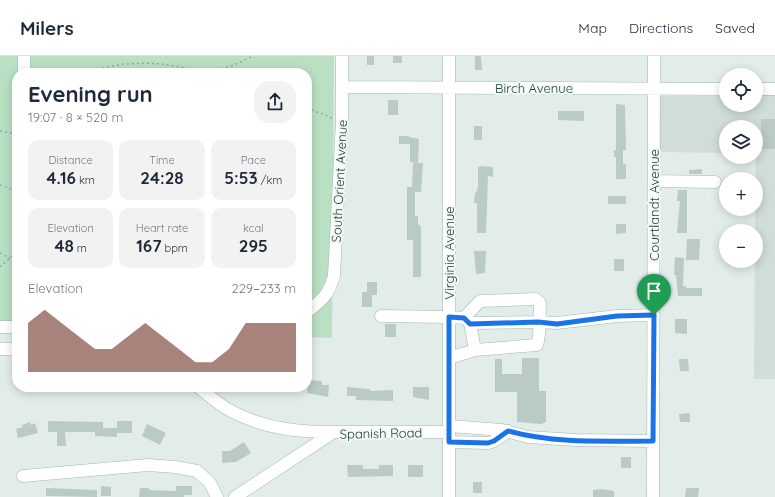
<!DOCTYPE html>
<meta charset="utf-8">
<style>
body{margin:0;font-family:Quicksand,sans-serif;background:#f2f2f3;color:#1f2937;height:100vh;display:flex;flex-direction:column;font-size:15px;white-space:nowrap}
*{box-sizing:border-box;margin:0}
p{font-size:13px;color:#747a83}
.icon{flex:none;width:22px;height:22px;fill:none;stroke:currentColor;stroke-width:2;stroke-linecap:round;stroke-linejoin:round}
.map{position:relative;flex:1;overflow:hidden}
.side{position:absolute;left:12px;top:12px;width:300px;height:324px;display:flex;flex-direction:column;background:#fff;border-radius:16px;box-shadow:0 2px 10px #0003}
.side>*{flex:none}
.fabs{position:absolute;left:719px;top:12px;display:grid;gap:8px}
.fabs a{display:grid;place-items:center;width:44px;height:44px;border-radius:50%;background:#fff;box-shadow:0 2px 10px #0003;font-size:20px}
.pin{position:absolute;display:grid;place-items:center;width:34px;height:34px;color:#fff;margin:-41px -17px;border-radius:50% 50% 50% 0;rotate:-45deg;box-shadow:0 0 4px #0007}
.pin .icon{rotate:45deg}
.round{display:grid;place-items:center;flex:none;width:42px;height:42px;border-radius:16px;background:#f2f2f3}
.overview{display:flex;align-items:center;justify-content:space-between;height:68px;padding:0 16px}
h1{font-size:22px;font-weight:700;line-height:30px}
.metrics{display:grid;grid-template-columns:repeat(3,1fr);gap:6px;height:68px;padding:4px 16px}
.metrics div{display:grid;align-content:center;border-radius:10px;background:#f2f2f3;text-align:center}
.metrics b{font-size:17px;font-weight:700}
.metrics small{font-size:11px;font-weight:400}
.metrics p{font-size:11px}
.chart{height:112px;padding:8px 16px}
.chart p{display:flex;justify-content:space-between}
.chart svg{width:100%;height:72px;margin-top:4px;fill:#824f44;opacity:.7}
header{display:flex;align-items:center;gap:24px;box-sizing:border-box;height:56px;padding:0 20px;background:#fff;border-bottom:1px solid #e0e1e3}
header strong{font-size:19px}
nav{display:flex;gap:22px;margin-inline-start:auto;font-size:14px}
.map>svg:first-child{display:block}
</style>
<header>
<strong>Milers</strong>
<nav><a>Map</a><a>Directions</a><a>Saved</a></nav>
</header>
<div class="map">
<svg width="775" height="441" viewBox="0 0 775 441">
<rect width="100%" height="100%" fill="#e2ede9"/>
<path fill="#d1ddd8" d="M756 39H775V323H754L756 71H726V97L660 96V40H726V49H756Z"/>
<path fill="#bae0c4" d="M0 0H334L332 282 307 281V17H17V270H0Z"/>
<path fill="#bacbc4" d="M367 0H374V9H367Z
M393 0H402V7H393Z
M475 0H481L482 14H475Z
M388 44H398V59H388Z
M616 48 625 49 626 94H623V108H626V123H616V101H614V94H616Z
M558 55H584V65L558 64Z
M761 63H775V93H762Z
M474 70H482V84H474Z
M399 80H409V81L419 83 418 107 410 106V88H399Z
M413 107H423L421 136H415V160H418V169H420L421 172V221H413V184H407V131H412Z
M481 110 493 111V121L488 120 486 177H477V147H474L475 137H476L478 131V111Z
M702 113V118H689V114Z
M678 134H687V177H677L680 145H677Z
M608 140H626V148H608Z
M616 168H626V177L616 178Z
M687 183H700L699 204H686Z
M474 195H486L485 217 476 218Z
M675 201 684 202 683 230H686V232H702V240H678L676 219H674Z
M614 203H624V215H614Z
M367 226H377V239H372V251H362V236H367Z
M675 263H687V278L675 277Z
M385 268H396V281H385Z
M522 302H539V335H546V366L541 368 517 366V336H495V303H502V318H522Z
M679 303H688L689 315H680Z
M308 324 322 325V329H329L328 341 307 337Z
M347 331 370 333V335L393 334V345L356 344V340H347Z
M413 331H429V344L413 341Z
M690 357V366H680L679 358Z
M48 365 103 366V372H117V381L95 380V376H65L66 390H57V376H48Z
M117 365H132V377H117Z
M30 366 31 369 35 367 38 377 18 382 16 373 23 371 22 369Z
M147 368 166 377 160 389 142 380Z
M244 386 251 397 236 406 222 407V395H230Z
M621 401H631V412H621Z
M347 409H363V413H379V409H393V420L348 421Z
M408 409H423V421H408Z
M473 426H482V437H473Z
M101 430 111 431V440H101Z
M176 430H192V439H184V441H139L140 432H149V434L176 435Z
M46 432 97 434V441L46 440Z
M686 432H699L698 441H685Z
M602 433 614 435V441H593V434Z"/>
<g fill="none" stroke-linecap="round" stroke-linejoin="round">
<g stroke="#a4b6b0" stroke-width="13">
<path id="minor" d="M24 0V17
M342 31 726 33
M756 33H775
M654 125 715 126
M307 256C323 243 328 240 334 220L342 65V0
M381 260 449 261 464 262 470 267 538 266 557 267 617 260 654 259
M464 262 480 245 536 243 540 247C539 260 541 278 537 289L475 294 470 267
M0 271H17
M0 293H17
M449 302 475 294
M198 331C209 339 220 350 233 356 266 373 298 376 334 376
M449 370 502 374 528 381 576 384 653 385
M449 386 488 387 494 385 508 375
M23 420 148 409 175 411 197 415 210 427 217 441
M235 441 334 376H449
M449 441V0
M653 441 654 0"/>
</g>
<path stroke="#81b3a3" stroke-width="1.5" stroke-dasharray="2 3" stroke-linecap="butt" d="M88 17C109 8 138 6 161 8 179 10 197 16 216 14 229 12 241 6 253 0
M307 52 332 62
M0 75 17 78
M0 129 17 135
M0 197 10 202
M0 211 14 198 17 191"/>
<use href="#minor" stroke="#fff" stroke-width="12"/>
</g>
<g fill="none" stroke-linecap="round" stroke-linejoin="round">
<g stroke="#fff" stroke-width="8">
<path id="route" d="M654 259 653 385C605 385 555 388 508 375L494 385 488 387 449 386V261L464 262 470 268 538 266 557 268 617 260Z"/>
</g>
<use href="#route" stroke="#1a73e8" stroke-width="5"/>
</g>
<g text-anchor="middle" dominant-baseline="central" stroke-width="4" stroke-linejoin="round" paint-order="stroke">
<g font-size="13" fill="#214038" stroke="#f3faf6">
<text x="534" y="32">Birch Avenue</text>
<text transform="translate(339 125) rotate(-87)">South Orient Avenue</text>
<text transform="translate(654 149) rotate(-90)">Courtlandt Avenue</text>
<text transform="translate(449 197) rotate(-90)">Virginia Avenue</text>
<text transform="translate(381 377) rotate(-1)">Spanish Road</text>
</g>
</g>
</svg>
<div class="fabs">
<a><svg class="icon" aria-label="locate" viewBox="0 0 24 24"><circle cx="12" cy="12" r="6"/><path d="M12 2v4M12 18v4M2 12h4M18 12h4"/></svg></a>
<a><svg class="icon" aria-label="layers" viewBox="0 0 24 24"><path d="M12 4l9 5-9 5-9-5zM3 14l9 5 9-5"/></svg></a>
<a>+</a>
<a>−</a>
</div>
<div class="pin" style="left:654px;top:259px;background:#1e9e55"><svg class="icon" aria-label="arrive" viewBox="0 0 24 24"><path d="M6 21V4h12l-3 4 3 4H6"/></svg></div>
<section class="side">
<div class="overview"><div><h1>Evening run</h1><p>19:07 · 8 × 520 m</p></div><a class="round"><svg class="icon" aria-label="share" viewBox="0 0 24 24"><path d="M12 15V3M7 8l5-5 5 5M5 13v7h14v-7"/></svg></a></div>
<div class="metrics">
<div><p>Distance</p><b>4.16<small> km</small></b></div>
<div><p>Time</p><b>24:28</b></div>
<div><p>Pace</p><b>5:53<small> /km</small></b></div>
</div>
<div class="metrics">
<div><p>Elevation</p><b>48<small> m</small></b></div>
<div><p>Heart rate</p><b>167<small> bpm</small></b></div>
<div><p>kcal</p><b>295</b></div>
</div>
<div class="chart"><p><span>Elevation</span>229–233 m</p>
<svg viewBox="0 0 160 44" preserveAspectRatio="none"><path d="M0 44V14L10 6L20 14L30 22L40 30L50 30L60 22L70 14L80 22L90 30L100 38L110 38L120 30L130 14L140 14L150 14L160 14V44z"/></svg>
</div>
</section>
</div>
